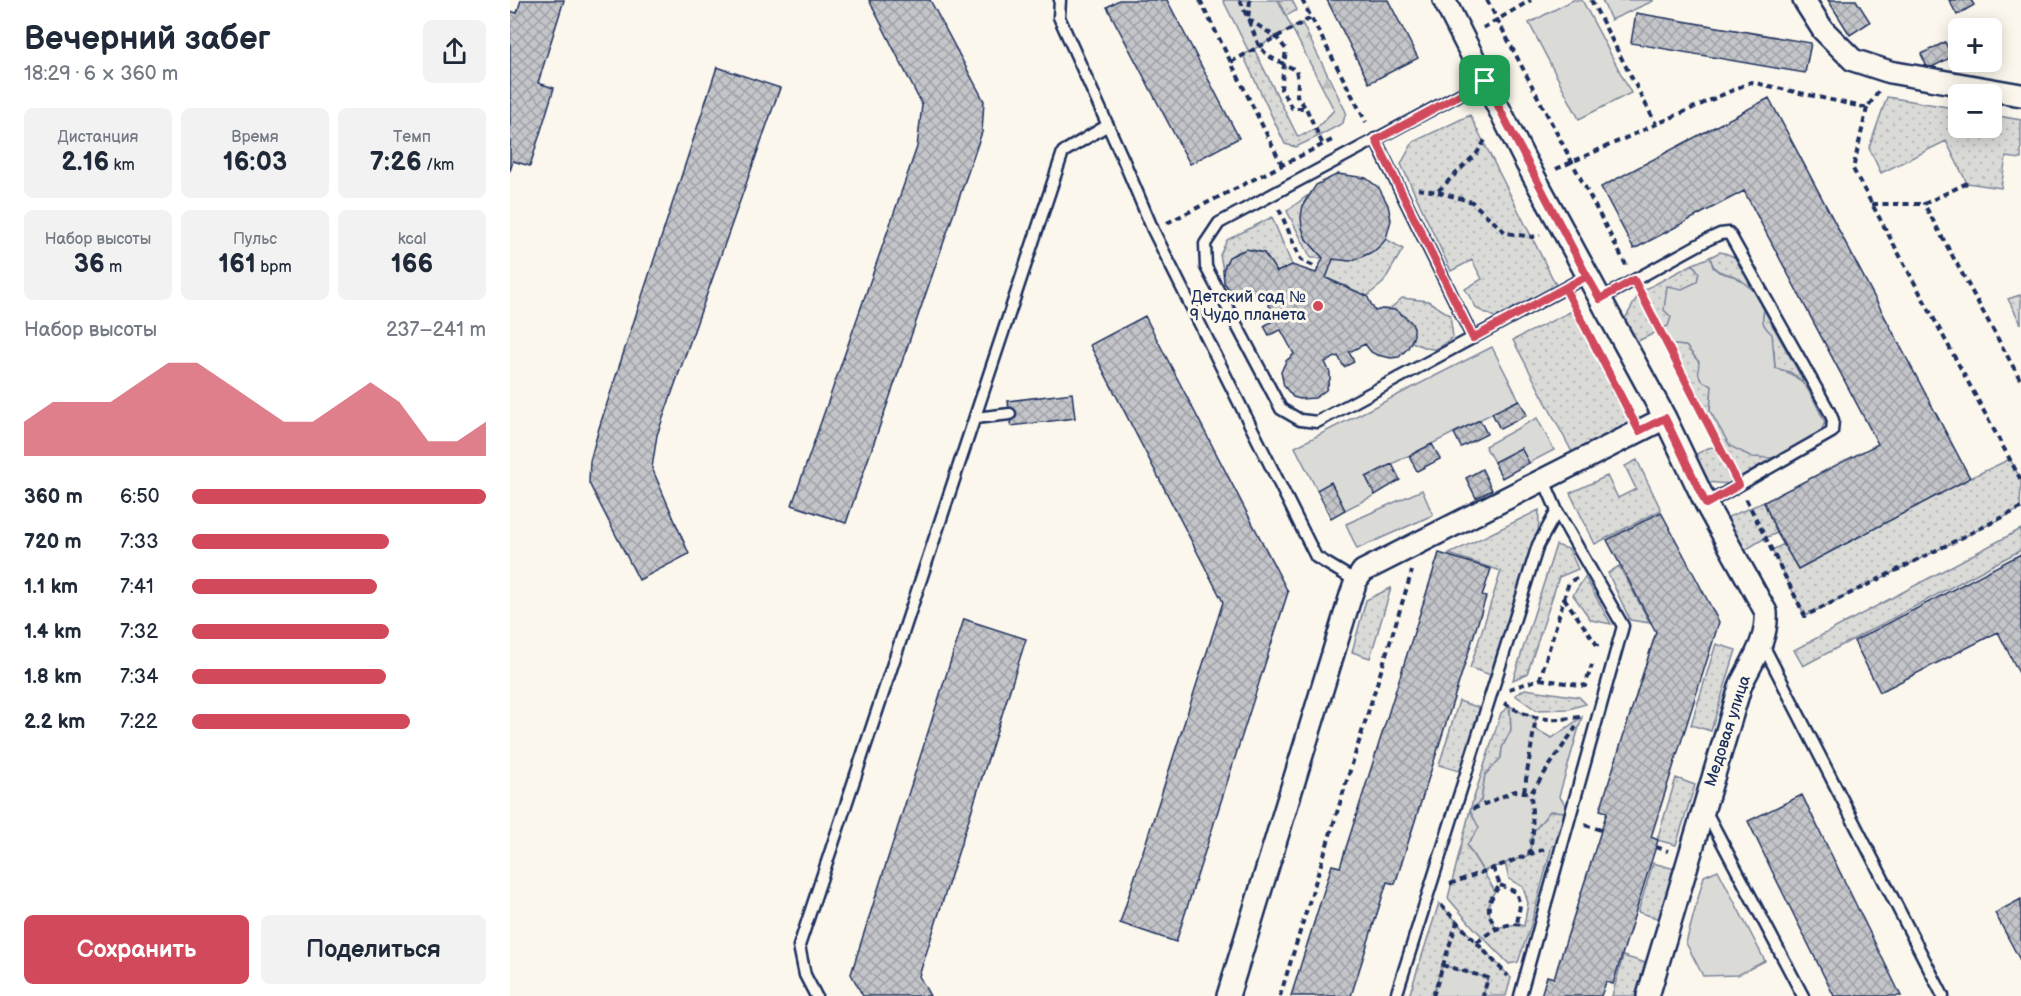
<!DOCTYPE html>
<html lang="ru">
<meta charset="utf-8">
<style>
body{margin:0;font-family:"Balsamiq Sans",sans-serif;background:#f2f2f3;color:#1f2937;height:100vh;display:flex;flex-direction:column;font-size:22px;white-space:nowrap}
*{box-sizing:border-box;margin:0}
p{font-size:20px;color:#747a83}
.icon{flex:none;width:33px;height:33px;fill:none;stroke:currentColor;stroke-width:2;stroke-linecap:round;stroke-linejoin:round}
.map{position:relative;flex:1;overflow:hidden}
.side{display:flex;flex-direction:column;background:#fff;width:510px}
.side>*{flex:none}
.controls{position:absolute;left:1438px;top:18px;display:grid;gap:12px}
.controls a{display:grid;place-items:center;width:54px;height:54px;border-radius:9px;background:#fff;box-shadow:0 3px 15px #0003;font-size:30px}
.pin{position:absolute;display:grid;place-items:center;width:51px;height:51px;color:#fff;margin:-26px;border-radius:12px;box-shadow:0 3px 9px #0006}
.round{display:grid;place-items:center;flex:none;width:63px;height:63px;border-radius:9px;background:#f2f2f3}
.head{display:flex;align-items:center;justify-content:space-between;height:102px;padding:0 24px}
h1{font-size:33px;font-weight:800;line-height:45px}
.figures{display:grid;grid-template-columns:repeat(3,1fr);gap:9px;height:102px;padding:6px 24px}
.figures div{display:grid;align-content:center;border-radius:9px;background:#f2f2f3;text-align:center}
.figures b{font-size:26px;font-weight:800}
.figures small{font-size:16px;font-weight:400}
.figures p{font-size:16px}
.chart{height:168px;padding:12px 24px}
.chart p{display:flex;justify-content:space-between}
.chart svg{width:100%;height:108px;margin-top:6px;fill:#d1495b;opacity:.7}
.action{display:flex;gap:12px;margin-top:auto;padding:12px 24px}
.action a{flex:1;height:69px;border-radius:9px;background:#d1495b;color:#fff;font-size:24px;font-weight:800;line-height:69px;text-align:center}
.action a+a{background:#f2f2f3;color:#1f2937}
ul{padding:0 24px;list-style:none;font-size:20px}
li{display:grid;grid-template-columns:96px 72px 1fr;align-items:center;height:45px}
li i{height:15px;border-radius:8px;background:#d1495b}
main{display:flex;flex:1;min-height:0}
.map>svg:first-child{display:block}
</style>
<main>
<section class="side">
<div class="head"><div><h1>Вечерний забег</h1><p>18:29 · 6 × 360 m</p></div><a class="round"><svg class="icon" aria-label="share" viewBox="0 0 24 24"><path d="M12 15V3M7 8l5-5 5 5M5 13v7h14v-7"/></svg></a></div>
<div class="figures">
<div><p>Дистанция</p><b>2.16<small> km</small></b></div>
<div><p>Время</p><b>16:03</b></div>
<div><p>Темп</p><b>7:26<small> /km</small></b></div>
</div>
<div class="figures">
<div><p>Набор высоты</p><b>36<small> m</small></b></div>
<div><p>Пульс</p><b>161<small> bpm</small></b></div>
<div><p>kcal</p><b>166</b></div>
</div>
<div class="chart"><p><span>Набор высоты</span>237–241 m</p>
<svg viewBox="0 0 160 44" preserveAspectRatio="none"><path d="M0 44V30L10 22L20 22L30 22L40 14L50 6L60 6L70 14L80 22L90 30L100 30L110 22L120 14L130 22L140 38L150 38L160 30V44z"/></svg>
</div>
<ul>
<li><b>360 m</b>6:50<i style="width:100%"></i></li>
<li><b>720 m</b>7:33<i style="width:67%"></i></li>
<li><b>1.1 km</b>7:41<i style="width:63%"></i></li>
<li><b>1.4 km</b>7:32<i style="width:67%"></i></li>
<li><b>1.8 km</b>7:34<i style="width:66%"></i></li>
<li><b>2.2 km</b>7:22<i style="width:74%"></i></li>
</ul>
<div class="action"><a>Сохранить</a><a>Поделиться</a></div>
</section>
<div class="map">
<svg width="1511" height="996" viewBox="0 0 1511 996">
<defs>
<pattern id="grass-dots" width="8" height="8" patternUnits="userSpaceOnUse" patternTransform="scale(1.5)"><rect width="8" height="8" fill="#dadad7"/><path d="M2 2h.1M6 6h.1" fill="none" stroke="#babbbb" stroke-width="1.8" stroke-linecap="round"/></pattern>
<pattern id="forest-firs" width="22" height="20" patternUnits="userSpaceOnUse" patternTransform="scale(1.5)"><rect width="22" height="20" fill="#dadad7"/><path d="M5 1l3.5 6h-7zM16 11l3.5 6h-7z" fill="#babbbb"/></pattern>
<pattern id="building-cross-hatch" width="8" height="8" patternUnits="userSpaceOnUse" patternTransform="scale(1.5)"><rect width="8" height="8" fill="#c3c5c9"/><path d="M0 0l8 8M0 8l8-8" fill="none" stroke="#9ea0a6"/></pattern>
</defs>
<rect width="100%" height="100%" fill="#fbf7ec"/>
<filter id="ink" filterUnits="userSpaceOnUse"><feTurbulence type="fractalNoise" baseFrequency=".0167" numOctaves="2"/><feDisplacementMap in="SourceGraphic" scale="12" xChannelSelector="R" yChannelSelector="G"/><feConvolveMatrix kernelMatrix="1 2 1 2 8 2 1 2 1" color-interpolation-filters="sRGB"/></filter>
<g filter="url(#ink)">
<path fill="url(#grass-dots)" stroke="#7a849a" stroke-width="1.5" d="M768 0H782L787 10 776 16Z
M744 49 788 137 806 129 809 136 786 147 775 144 733 55Z
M1377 97 1449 109V128H1482V115L1511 120V159L1496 157 1491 188 1457 183 1436 141 1371 173 1359 148Z
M960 115 1049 291 993 321 967 309 955 289 972 279 962 260 941 271 891 164 903 142Z
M798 195 793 205 796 239 813 258H801L777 211Z
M762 217 782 265 767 272 754 253C736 246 719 250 713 270L710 255 717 240Z
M876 239 893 249 873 283 857 296 816 278 823 259C848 261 859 256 876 239Z
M1210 252C1230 256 1242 269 1243 290 1238 286 1232 280 1226 277 1212 270 1205 276 1200 257Z
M1183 264 1189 273 1187 282 1172 290 1157 287 1161 317 1159 326 1116 347 1115 319 1130 292Z
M1510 295 1511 297V324L1498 299Z
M892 298 918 301 940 315 943 337C927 352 922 352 902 342 907 325 896 312 880 309Z
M1066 309 1124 421 1062 452 1003 340Z
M1254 310 1294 382 1280 372 1265 368 1264 350 1252 320Z
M1156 344 1176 346 1189 362 1202 386 1200 411 1262 458 1277 451 1311 431 1315 422 1318 434 1229 485 1185 481 1175 460 1198 448 1209 446Z
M1500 459 1511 480 1510 509 1295 616 1262 550 1274 544 1288 569 1460 478Z
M1127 460 1151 510 1085 544 1060 493 1097 476 1108 498 1126 489 1115 466Z
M1254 502 1267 533 1255 538 1225 556 1206 522Z
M1029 510 1028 545 987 677 960 668 991 571 939 554Z
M1511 529V550L1293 666 1284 650Z
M1046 545 1059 549 1068 569 1049 577 1017 674 1003 680Z
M1109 566 1140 623 1120 620 1098 573Z
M1075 577 1101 624 1081 620 1063 595Z
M881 588 860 658 842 652 856 600Z
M1206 644 1226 650 1201 731 1181 725Z
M1015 689 1069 697 1076 704 1059 709 1026 710 1005 695Z
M949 701 976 710 956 773 929 765Z
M1000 706 1001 730 992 748 991 758 975 775 971 801 969 828 957 845 985 891C975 906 978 913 986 928L1007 924 1014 926 1018 903 1013 887 999 879 995 863 1019 855 1023 832 1040 811 1061 812 1053 842 1042 846 1020 928 1008 962 999 964 963 927 938 898 960 810 991 713Z
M1166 778 1185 785 1166 845 1147 840Z
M1143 863 1165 869 1150 919 1128 912Z
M929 903 1001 978 996 996H973L977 978 923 996H899Z
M1113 956 1136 963 1126 996H1102Z"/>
<path fill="url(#forest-firs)" stroke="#7a849a" stroke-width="1.5" d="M792 23 836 112 833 123 809 136 806 129 824 110 782 28Z"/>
<path fill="#dadad7" stroke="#7a849a" stroke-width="1.5" d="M713 0H768L782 28 739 52Z
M1063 0H1072L1121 93 1069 119 1019 23Z
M1092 0H1143V1L1101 20Z
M1200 257 1203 267 1209 272 1226 277 1243 290 1254 310C1251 322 1253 326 1262 334L1265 368C1298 377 1300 394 1315 422L1311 431 1277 451 1262 458 1242 457 1220 446 1200 411 1202 386C1189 381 1187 376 1189 362L1176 346 1156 344 1149 330 1158 326 1161 317 1154 310 1157 286 1172 289 1187 282 1189 273 1183 264Z
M982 347 1009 400 856 477 865 495 835 510 821 483 807 490 785 447Z
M1027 418 1044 450 1019 463 1011 448 984 462 975 446Z
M912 490 923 515 847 549 836 524Z
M1000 706 1014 714 1026 717 1025 729 1042 738 1072 717 1049 796 1061 812 1040 811 1023 832 1019 855 973 871 957 845 969 828 960 810 971 801 975 775 991 758 992 748 1001 730Z
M1208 870 1255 961 1228 975 1193 976 1176 943 1194 876Z
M932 965 978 978 973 996H923Z"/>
<path fill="url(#building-cross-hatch)" stroke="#1b2f5e" stroke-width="1.5" d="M11 0H54L28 83 44 88 20 166 3 161 0 171V11L7 13Z
M359 0H420L474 101 472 132 336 523 282 505 407 147 412 105Z
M609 0H657L729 138 680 164 597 7Z
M817 0H878L908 58 859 83Z
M1318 0H1346L1360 22 1340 35Z
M1439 0H1461L1464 5 1447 15Z
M1126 13 1301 43 1295 73 1121 43Z
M1435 42 1442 57 1418 69 1411 54Z
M207 67 270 88 147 435 142 468 179 554 129 580 79 483 80 461 89 428Z
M1259 98 1460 478 1288 569 1267 533 1254 502 1368 444 1234 191 1124 249 1091 187Z
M828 174 856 178 869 188 878 205 881 220 876 239 871 245 864 251 849 258 840 261 823 259 816 278 857 296 865 311 872 309 886 310 901 322 904 327V335L898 348 889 357 881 358 867 355 861 352 855 344 839 352 844 362 834 367 828 356 815 362 820 373V379L816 390 805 398 790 399 783 397 774 386 771 372 776 361 784 354 771 330 759 335 754 326 766 319 753 294 739 298 722 293 714 283 713 270 719 257 736 249 754 253 767 272 782 265 806 273 813 258 796 239 792 228 791 217 793 205 806 185Z
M635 316 778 592 666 942 610 923 713 602 580 345Z
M562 393 565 418 501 426 498 401Z
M1009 400 1017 415 990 429 982 413Z
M970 420 977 434 951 447 944 433Z
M922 444 930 459 907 471 899 456Z
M1011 448 1019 463 992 478 984 462Z
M882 464 890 480 865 495 856 477Z
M972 469 982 490 966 498 956 478Z
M821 482 835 510 821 518 807 490Z
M1151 512 1209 622 1141 837 1148 840 1103 984 1096 982 1091 996H1031L1037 976 1044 978 1097 812 1090 810 1146 632 1097 540Z
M929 553 981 569 972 596 976 597 885 884 877 882 841 996H781L822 865 830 867Z
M1511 554V677L1488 632 1370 692 1344 641Z
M454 619 516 639 409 976 420 996H353L341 974Z
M1292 795 1391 996H1324L1263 873 1238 821Z
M1511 899V962L1485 913Z"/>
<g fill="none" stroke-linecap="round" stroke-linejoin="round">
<g stroke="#1b2f5e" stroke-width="15">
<path id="service" d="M550 0 549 17 613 159 643 230 806 557 846 581
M975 81 709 223 695 244 696 267 771 409 790 420 807 422 1077 276
M865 139 963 338
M1090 299 1197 240 1210 234 1219 233 1319 411 1323 420 1322 432 1196 504
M465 418 500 414
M1252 643 1433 996
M1194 808 1293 996
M306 996 295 975 289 946 553 152 598 125
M886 996 1028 545 1047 511
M1010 996 1113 626 1047 511 1033 478"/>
</g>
<g stroke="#1b2f5e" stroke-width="26">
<path id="minor" d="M934 0 1016 162 1155 418 1196 504 1256 612C1258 639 1243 660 1231 684L1138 996
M1294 0 1313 30 1343 60 1380 72 1511 95
M718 996 841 595 846 581 853 571 1155 418"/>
</g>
<path stroke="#1b2f5e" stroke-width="4" stroke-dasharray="6 4.5" stroke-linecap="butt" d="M690 0 772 165
M730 0 738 19 766 37 776 49 771 89 782 108H796L813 145
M740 0 738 19 749 46 758 56 786 70 788 81 787 96 795 107
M792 0 856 122
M977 0 1116 265
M1081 0 1146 124
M973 28 1021 0
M721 62 801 18
M1357 108 1343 169 1511 480
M1046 169 1241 82 1357 108 1369 90
M1457 183 1414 204 1511 381
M908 189 927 192 967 153 977 137
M928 192 962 202 996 233 1022 237 1030 235
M1362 204H1414
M769 209 791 260 808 268
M657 223 822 140
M1132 296 1222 471
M1062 302 1119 412
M1236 499 1295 616 1511 508
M1054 598 1087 645 1086 649
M1030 679 1075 686 1082 665
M999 689 1030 679 1059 582 1067 578
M994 703C1025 721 1036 721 1070 717
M1014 792 1026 717
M963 809 1005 791 1021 793 1066 727
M1075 825 1091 830
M1146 847 1158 851
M1019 855 1023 832 1021 793
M983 868 990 885C977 903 975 908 986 929
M940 884 1034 849
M990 885 1006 892 1010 905 1007 924
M931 905 998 976
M967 942C979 933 995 921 1012 925
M932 965 978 978 973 996
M770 996 902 571
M923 996 947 922"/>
<use href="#service" stroke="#fbf7ec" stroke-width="10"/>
<use href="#minor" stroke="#fbf7ec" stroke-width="21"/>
</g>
</g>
<g fill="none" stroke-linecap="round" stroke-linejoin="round" filter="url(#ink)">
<g stroke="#fff" stroke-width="12">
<path id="route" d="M975 81 1077 276 1055 288 1129 431 1155 418 1196 504 1229 485 1124 280 1090 299 1077 276 1049 291 963 338 866 140 975 81"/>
</g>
<use href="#route" stroke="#d1495b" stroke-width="8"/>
</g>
<circle fill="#d1495b" stroke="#fbf7ec" stroke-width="2" cx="808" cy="306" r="6"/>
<g text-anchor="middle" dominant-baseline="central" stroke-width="6" stroke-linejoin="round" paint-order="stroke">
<g font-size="16" fill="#1b2f5e" stroke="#fbf7ec" text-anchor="end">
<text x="796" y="297">Детский сад №<tspan x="796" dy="18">9 Чудо планета</tspan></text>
</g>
<g font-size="16" fill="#1b2f5e" stroke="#fbf7ec">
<text transform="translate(1218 731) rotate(-72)">Медовая улица</text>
</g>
</g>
</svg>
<div class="controls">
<a>+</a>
<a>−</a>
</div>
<div class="pin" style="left:975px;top:81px;background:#1e9e55"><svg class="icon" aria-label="arrive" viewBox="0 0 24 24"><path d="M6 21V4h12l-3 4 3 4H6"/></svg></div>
</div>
</main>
